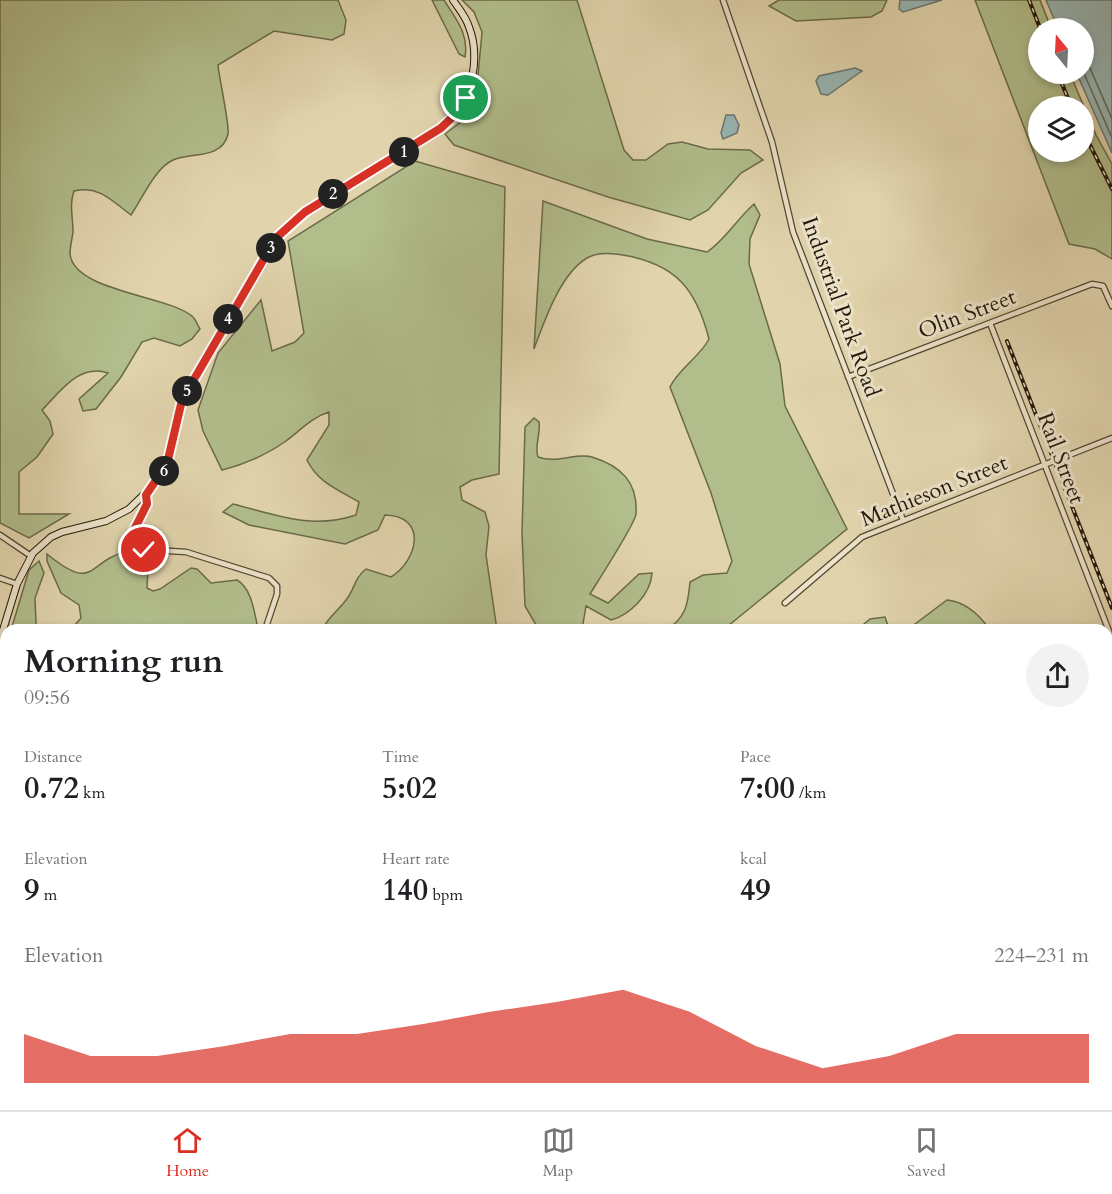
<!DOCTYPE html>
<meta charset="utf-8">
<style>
body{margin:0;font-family:Cardo,serif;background:#f2f2f2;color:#202124;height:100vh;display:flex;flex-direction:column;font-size:22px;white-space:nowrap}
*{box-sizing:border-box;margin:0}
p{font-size:20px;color:#757577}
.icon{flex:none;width:33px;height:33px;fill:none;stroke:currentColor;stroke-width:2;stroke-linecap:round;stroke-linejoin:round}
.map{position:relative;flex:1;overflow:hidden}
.sheet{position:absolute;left:0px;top:624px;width:1113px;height:486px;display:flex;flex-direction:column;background:#fff;border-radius:18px 18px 0 0;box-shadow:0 3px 9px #0003}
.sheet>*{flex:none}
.needle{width:39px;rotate:342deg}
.controls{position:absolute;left:1028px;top:18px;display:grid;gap:12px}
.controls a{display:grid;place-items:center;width:66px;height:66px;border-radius:50%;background:#fff;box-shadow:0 3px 9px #0003;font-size:30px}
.pin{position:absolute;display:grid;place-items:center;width:51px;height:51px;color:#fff;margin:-26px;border:3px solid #fff;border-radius:50%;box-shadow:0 2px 6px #0007}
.km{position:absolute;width:30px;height:30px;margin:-15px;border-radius:50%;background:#222;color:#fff;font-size:16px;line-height:30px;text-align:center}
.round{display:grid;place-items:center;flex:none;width:63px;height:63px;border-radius:32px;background:#f2f2f2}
.head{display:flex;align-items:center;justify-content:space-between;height:102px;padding:0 24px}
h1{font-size:33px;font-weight:700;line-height:45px}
.stats{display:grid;grid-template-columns:repeat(3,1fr);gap:9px;height:102px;padding:6px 24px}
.stats div{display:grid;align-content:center}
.stats b{font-size:30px;font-weight:700}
.stats small{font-size:16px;font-weight:400}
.stats p{font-size:16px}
.chart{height:168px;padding:12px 24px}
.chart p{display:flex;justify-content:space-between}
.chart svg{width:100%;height:108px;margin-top:6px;fill:#d93025;opacity:.7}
.dock{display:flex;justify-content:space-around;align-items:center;height:84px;border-top:2px solid #e0e0e0;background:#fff;font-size:16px;color:#757577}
.dock a{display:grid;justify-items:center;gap:3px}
.dock .on{color:#d93025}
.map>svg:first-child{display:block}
</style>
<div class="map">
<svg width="1112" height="1110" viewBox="0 0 1112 1110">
<rect width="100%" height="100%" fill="#e1d4ad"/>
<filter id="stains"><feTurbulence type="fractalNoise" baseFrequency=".00333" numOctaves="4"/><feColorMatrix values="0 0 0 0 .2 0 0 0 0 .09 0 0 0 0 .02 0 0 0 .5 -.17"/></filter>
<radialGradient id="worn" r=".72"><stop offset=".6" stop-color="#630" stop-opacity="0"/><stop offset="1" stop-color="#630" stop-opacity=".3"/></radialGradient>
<path fill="#b1bd8b" stroke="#6a6a4a" stroke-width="1.5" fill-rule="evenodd" d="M0 0H338L346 20 344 34 332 40 274 31 218 65C219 78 230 126 228 134 222 160 191 152 173 160 155 168 142 199 131 215 112 201 99 185 74 191 69 205 73 217 73 232 72 239 70 247 70 254 74 292 169 295 193 317 196 320 198 326 200 329L192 339 180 346 154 338 142 342 121 377 96 409 83 411 79 399 108 373C79 363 60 392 42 410L50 421 53 434 37 457 19 472V514H69L29 538 0 523Z
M432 0H444C456 19 469 34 465 57L459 54Z
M462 0H577L624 150 633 160H646L668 144 682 142 708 149 750 150 763 160 741 173 708 210 690 220 608 197 454 145 445 134 462 121 477 87 482 32 474 12Z
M779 0H887L882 11 871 17 796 21 769 6Z
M975 0H1040L1051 28H1038V74H1070L1096 135 1112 164V259L1095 249 1069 244ZM1038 106H1083V152H1038Z
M415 161 505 187 499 474 472 480 460 487 462 500 485 512 489 526 486 555 497 630H322C328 617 338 611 346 600 355 589 354 578 366 569L391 577C418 560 428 516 385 515L378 530 345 544 249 525 223 512 233 504C277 515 311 530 356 515L359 502C339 490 318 483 307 460L329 425V412C312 417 301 430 286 441 266 455 246 464 222 470L203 431 198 410 218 353 261 300 272 351 295 342 304 333 288 241Z
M543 201 647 239 707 252C725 240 737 219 754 204L760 215 750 239 749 264 780 364 785 406 847 529 723 630H666C686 618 688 604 690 582L703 575 727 573 732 561 711 493 670 387C679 368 699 358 709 339 696 288 675 264 623 255 613 253 597 252 587 258 560 274 544 322 534 349Z
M534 418 539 422C541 434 534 446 538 457 558 464 576 452 592 457 621 466 638 482 636 514 635 524 598 581 590 594L608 603 639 574 652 573C651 594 630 615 611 620L586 606 582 630H539L525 606 522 533 525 427Z
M128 551 145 562 151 561 148 568 147 588 153 591 160 589 191 568 197 569 211 583 237 580C251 588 254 610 257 624L254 630H11L29 570 39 561 44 573 35 598 36 624 41 628 73 627 81 618 79 605 61 593 47 561V554C96 594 86 561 128 551Z
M947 600C966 602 979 614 990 630H907Z
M885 617 889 629 893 630H857L870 619Z
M1107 782 1112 789V840L1107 834Z
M0 820 6 825V909L0 908Z
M0 923 6 924V1003L0 993Z
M1107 1009 1112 1017V1110H854L848 1104H1107Z
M0 1017 6 1029V1065L0 1070Z
M6 1100V1104H213L218 1110H0V1104Z"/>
<path fill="#98b6b4" stroke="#69766f" stroke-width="1.5" d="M900 0H942L903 12 899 9Z
M1046 0H1112V153L1077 74H1083V28H1058Z
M855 68 862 71 828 95 821 94 816 81 819 76Z
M726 115H734L739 125 737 133 723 139 721 133Z"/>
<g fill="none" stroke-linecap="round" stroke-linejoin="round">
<path stroke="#5d665e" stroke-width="1.5" d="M1083 62 1090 68 1112 119
M1083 71 1112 138"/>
<g stroke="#524631" stroke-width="7">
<path id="street" d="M723 0 772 142 793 232 903 520
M990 323 1112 639
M848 377 1092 284 1103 286 1112 306
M146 495C153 514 122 529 136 549L186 552 269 578 277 586V594L265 630
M0 535 31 556
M0 578 17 584
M785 603 862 537 1112 438
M0 1004 6 1017
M91 1104 97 1110
M245 1104 250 1110
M728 1104 735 1110
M586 1110 596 1104"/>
</g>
<g stroke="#221708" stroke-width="8">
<path id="secondary" d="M0 640 17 584 33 553 51 537 62 532 106 521 129 509 159 480 167 464 182 400 284 229C318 197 364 175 404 152 420 142 440 133 453 118 473 96 480 55 469 27 466 17 459 9 453 0"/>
</g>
<use href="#street" stroke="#ece3ca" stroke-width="4.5"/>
<use href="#secondary" stroke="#ece3ca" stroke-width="6"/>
<g stroke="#221708" stroke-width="4">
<path id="rail" d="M1029 0 1040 28
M1058 74 1071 106
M1083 131 1112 189
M1007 341 1112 608"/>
</g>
<use href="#rail" stroke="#ece3ca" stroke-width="1.5" stroke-dasharray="4.5" stroke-linecap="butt"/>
</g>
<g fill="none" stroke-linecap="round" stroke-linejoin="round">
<g stroke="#fff" stroke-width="12">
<path id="route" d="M144 550 136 549 131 542 132 534 147 504 146 495 167 464 182 400 276 238 305 212 441 128 459 111 466 98"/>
</g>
<use href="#route" stroke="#d93025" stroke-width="8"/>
</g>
<g text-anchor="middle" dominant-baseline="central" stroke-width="6" stroke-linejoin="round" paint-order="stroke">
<g font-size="22" fill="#221708" stroke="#ece3ca">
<text transform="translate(841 307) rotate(70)">Industrial Park Road</text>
<text transform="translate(967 314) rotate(-21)">Olin Street</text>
<text transform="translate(1061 458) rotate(69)">Rail Street</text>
<text transform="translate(934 491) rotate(-22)">Mathieson Street</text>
</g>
</g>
<rect width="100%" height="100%" filter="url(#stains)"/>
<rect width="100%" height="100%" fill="url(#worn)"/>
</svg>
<div class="controls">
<a><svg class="needle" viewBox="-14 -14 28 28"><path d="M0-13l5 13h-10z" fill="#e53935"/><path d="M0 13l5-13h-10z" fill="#757577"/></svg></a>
<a><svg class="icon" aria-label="layers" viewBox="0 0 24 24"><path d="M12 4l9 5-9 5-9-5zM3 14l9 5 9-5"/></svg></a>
</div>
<div class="pin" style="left:466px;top:98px;background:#1e9e55"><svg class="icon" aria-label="arrive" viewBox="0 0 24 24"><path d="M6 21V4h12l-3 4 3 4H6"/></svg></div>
<div class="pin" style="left:144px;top:550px;background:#d93025"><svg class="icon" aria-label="check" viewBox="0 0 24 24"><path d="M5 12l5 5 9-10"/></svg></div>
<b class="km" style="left:404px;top:152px">1</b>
<b class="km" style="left:333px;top:194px">2</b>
<b class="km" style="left:271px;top:248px">3</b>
<b class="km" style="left:228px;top:319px">4</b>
<b class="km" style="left:187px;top:391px">5</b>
<b class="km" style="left:164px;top:471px">6</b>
<section class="sheet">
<div class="head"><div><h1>Morning run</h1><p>09:56</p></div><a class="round"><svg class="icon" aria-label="share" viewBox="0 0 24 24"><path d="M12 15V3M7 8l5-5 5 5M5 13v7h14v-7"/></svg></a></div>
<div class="stats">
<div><p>Distance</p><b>0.72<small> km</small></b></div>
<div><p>Time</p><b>5:02</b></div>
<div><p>Pace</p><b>7:00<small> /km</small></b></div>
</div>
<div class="stats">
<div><p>Elevation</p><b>9<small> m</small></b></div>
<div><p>Heart rate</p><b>140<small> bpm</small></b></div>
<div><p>kcal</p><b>49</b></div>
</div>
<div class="chart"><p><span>Elevation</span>224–231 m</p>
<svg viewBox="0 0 160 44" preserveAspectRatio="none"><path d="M0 44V24L10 33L20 33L30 29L40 24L50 24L60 20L70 15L80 11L90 6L100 15L110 29L120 38L130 33L140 24L150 24L160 24V44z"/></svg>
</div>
</section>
</div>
<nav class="dock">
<a class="on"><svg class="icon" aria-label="home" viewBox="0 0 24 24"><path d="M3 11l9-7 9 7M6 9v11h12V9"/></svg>Home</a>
<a><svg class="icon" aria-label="map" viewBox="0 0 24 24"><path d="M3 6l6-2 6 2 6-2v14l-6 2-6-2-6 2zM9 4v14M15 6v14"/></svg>Map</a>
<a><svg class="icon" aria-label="saved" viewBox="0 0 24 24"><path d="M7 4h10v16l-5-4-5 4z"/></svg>Saved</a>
</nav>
